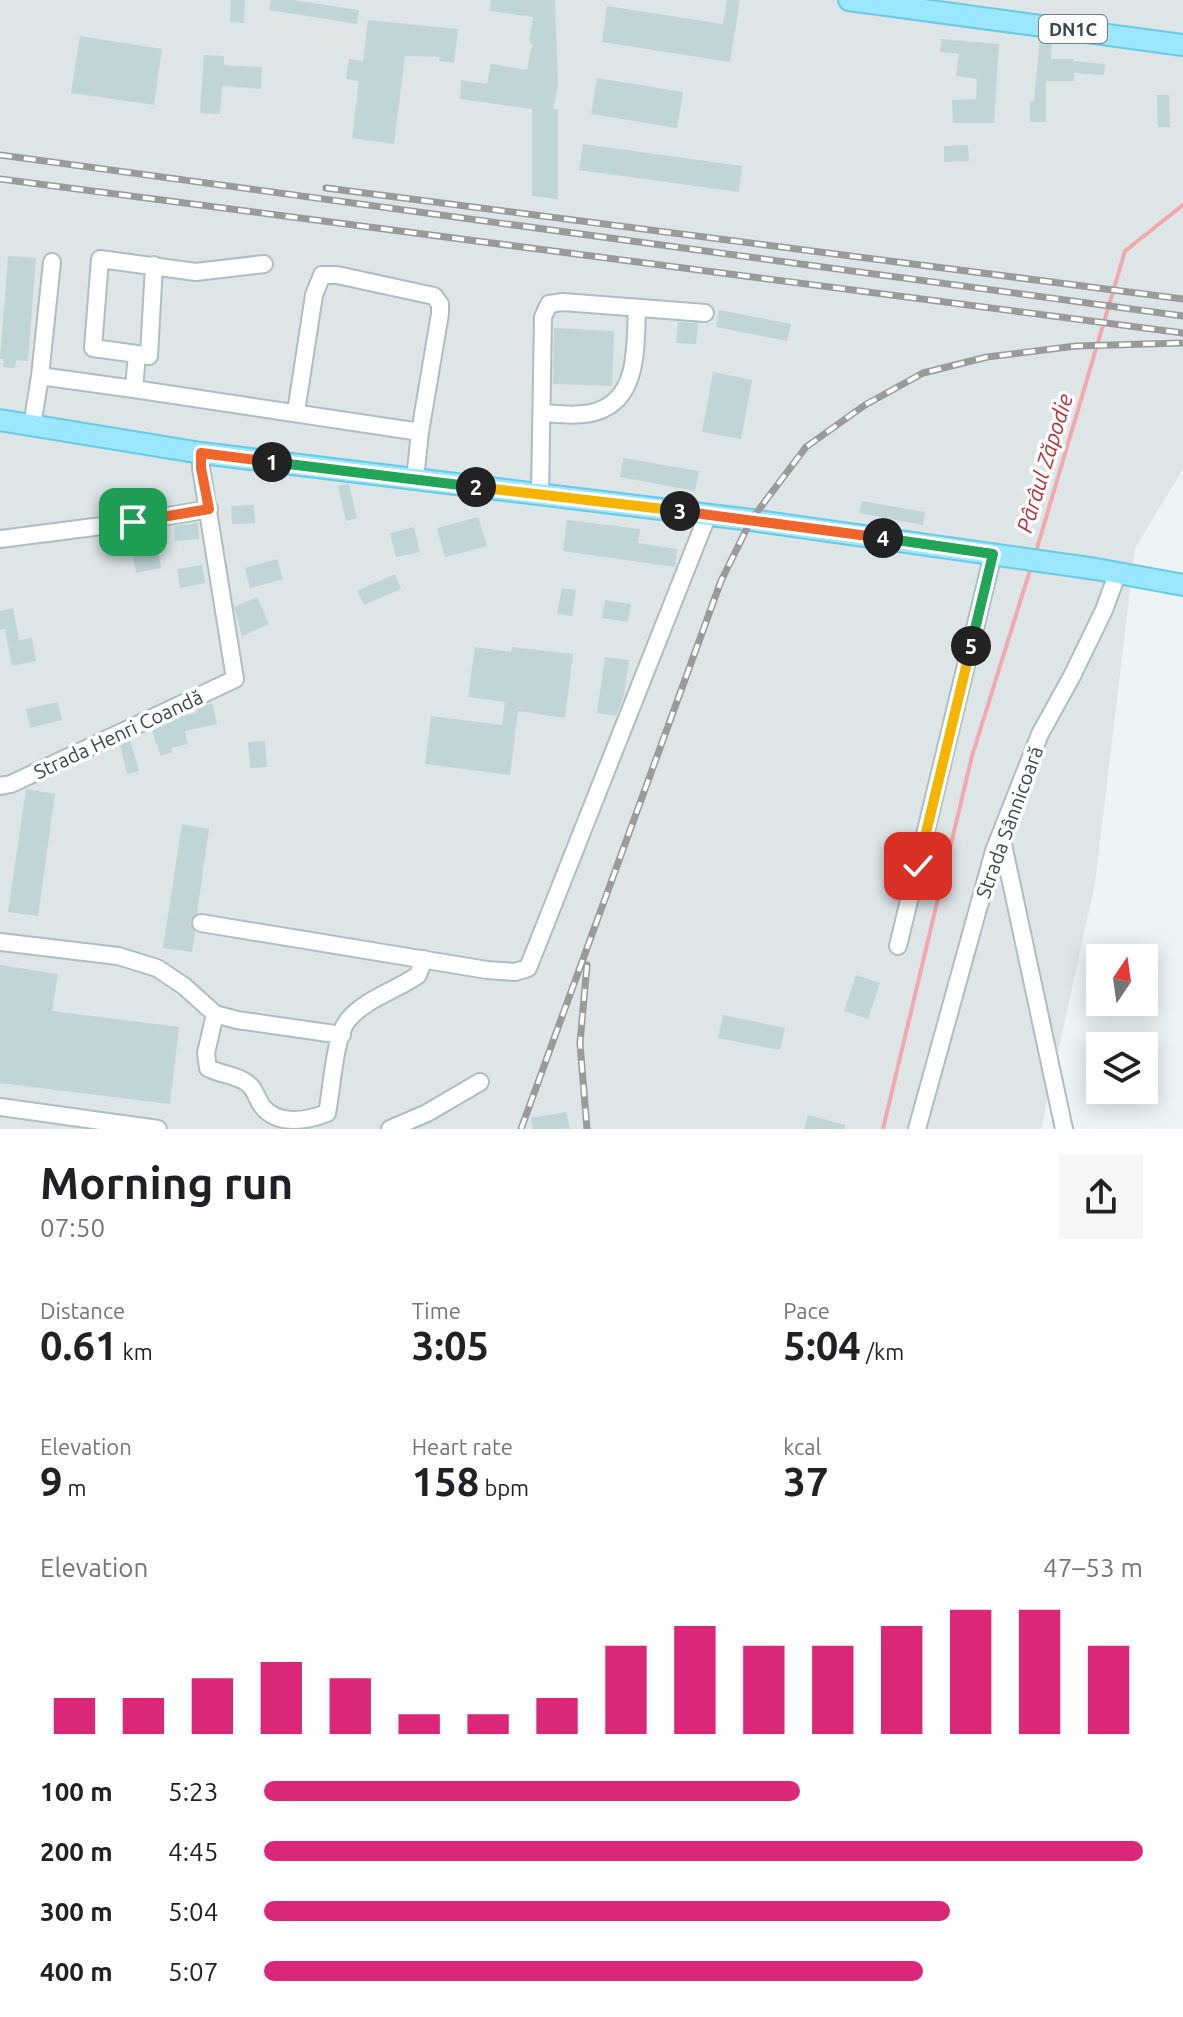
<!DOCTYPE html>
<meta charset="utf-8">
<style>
body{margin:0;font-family:Ubuntu,sans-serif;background:#f6f6f6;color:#202124;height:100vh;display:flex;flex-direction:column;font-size:30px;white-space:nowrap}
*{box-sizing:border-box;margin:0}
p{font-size:26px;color:#757577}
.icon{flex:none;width:44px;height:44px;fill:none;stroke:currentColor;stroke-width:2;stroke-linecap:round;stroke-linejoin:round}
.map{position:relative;height:1129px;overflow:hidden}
.details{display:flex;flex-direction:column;background:#fff;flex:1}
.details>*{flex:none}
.needle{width:52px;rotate:13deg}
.buttons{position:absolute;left:1086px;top:944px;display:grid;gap:16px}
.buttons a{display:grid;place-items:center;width:72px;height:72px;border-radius:0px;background:#fff;box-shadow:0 4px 20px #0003;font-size:40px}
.pin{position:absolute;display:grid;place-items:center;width:68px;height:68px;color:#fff;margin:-34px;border-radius:16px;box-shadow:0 4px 12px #0006}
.km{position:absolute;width:40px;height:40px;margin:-20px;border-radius:50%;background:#222;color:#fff;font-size:22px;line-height:40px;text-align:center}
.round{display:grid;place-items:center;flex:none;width:84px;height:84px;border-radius:0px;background:#f6f6f6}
.overview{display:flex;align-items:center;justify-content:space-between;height:136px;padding:0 40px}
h1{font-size:44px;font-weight:700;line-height:60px}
.stats{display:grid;grid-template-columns:repeat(3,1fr);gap:12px;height:136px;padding:8px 40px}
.stats div{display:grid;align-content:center}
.stats b{font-size:40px;font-weight:700}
.stats small{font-size:22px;font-weight:400}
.stats p{font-size:22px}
.chart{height:224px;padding:16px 40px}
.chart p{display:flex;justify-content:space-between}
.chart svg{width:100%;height:144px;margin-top:8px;stroke:#db2777;stroke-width:6}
ul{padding:0 40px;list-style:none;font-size:26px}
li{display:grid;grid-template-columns:128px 96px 1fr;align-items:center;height:60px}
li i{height:20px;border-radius:10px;background:#db2777}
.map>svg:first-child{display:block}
</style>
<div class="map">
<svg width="1183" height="1129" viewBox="0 0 1183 1129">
<rect width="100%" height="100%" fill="#ecf4f6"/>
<path fill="#dde5e6" d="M0 0H1183V469L1135 548 1095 883 1041 1129H0Z"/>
<path fill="#e0e4e5" d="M268 15 356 29 352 51 265 38Z"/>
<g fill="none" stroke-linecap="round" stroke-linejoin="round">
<path stroke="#f2a8ad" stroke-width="4" d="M1035 555 1125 251 1183 205
M883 1129 972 756 1031 567"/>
</g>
<path fill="#c0d5d8" d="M231 0H245L244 23 230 22Z
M271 0H293L359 10 357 24 269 10Z
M491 0H555L558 85 553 110 558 109V199L532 196V109L460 99 461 80 487 84 491 64 527 70 530 52 533 46 529 40 533 17 490 11Z
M727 0H740L730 62 602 42 607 6 723 24Z
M368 20 458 29 454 63 439 61 440 57 405 56 394 144 352 138 359 81 346 79 349 59 363 61Z
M80 36 162 49 154 105 71 93Z
M941 39 999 44 994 123H953L952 100 976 99 977 79 956 76 959 54 940 52Z
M1040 39 1052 40 1051 59H1074V61L1105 64 1104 75 1074 73V81H1046V122H1030V101H1034Z
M204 55 224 56V65L262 67 261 89 222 86 220 114 200 113Z
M597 78 683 92 677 128 591 114Z
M1157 95H1169L1170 127H1158Z
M583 144 742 166 739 192 579 170Z
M968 145 969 161 944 162V146Z
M8 256 36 258 28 361 16 360 15 368 3 367 4 359H0Z
M719 310 791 324 787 341 716 327Z
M678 322 698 323 696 344 676 343Z
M554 328 614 331 612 386 553 384Z
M713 372 752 380 741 439 702 432Z
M623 458 699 471 695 491 620 477Z
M349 484 357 518 346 521 338 486Z
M862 501 925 512 923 525 859 513Z
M254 505 255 523 232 524 231 506Z
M478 517 487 546 445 557 437 528Z
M567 520 640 529 638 543 677 549 675 567 563 551Z
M198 523 199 539 175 541 174 526Z
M414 527 420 552 396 557 390 533Z
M155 529 153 551 158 550 161 568 136 573 133 555 135 533Z
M277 559 283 579 250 588 245 568Z
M202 565 205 583 180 588 177 569Z
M395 574 401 589 364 605 357 591Z
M562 588 576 590 572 616 557 614Z
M257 597 269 624 242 636 234 607Z
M605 600 631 604 628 622 602 618Z
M13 608 19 640 32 638 36 661 12 666 5 629 0 630V611Z
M475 647 511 652 512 647 573 654 565 718 518 711 510 775 425 764 431 716 502 725 505 702 468 697Z
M605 657 629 660 624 695 616 716 597 713Z
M58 702 62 720 30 728 26 709Z
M212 703 217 724 185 731 188 744 171 748 172 752 161 756 152 731 182 716 197 713 196 709Z
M130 740 139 771 127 774 120 745Z
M265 741 267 767 250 768 248 742Z
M26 789 55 794 38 916 8 912Z
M182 824 209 829 197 913 190 922 195 932 192 952 163 948Z
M0 965 58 974 52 1011 179 1027 170 1104 0 1083Z
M856 975 880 983 868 1019 844 1011Z
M723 1015 785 1028 780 1050 718 1038Z
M566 1112 570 1129H533L531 1118Z
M808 1115 845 1125V1129H804Z"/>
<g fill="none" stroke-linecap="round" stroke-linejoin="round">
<g stroke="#adbec2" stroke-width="20">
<path id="minor" d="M137 354 149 356 154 265
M40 376 134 389 137 354 93 348 100 259 196 272 264 264
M134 389 420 432
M296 412 314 295 322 275H337L434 296 440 304V314L420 432 415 479
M542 413C559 414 581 417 598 411 640 397 635 343 637 308
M32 426 40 376 52 262
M540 494 543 317 549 304 563 302 705 313
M0 539 133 522 209 509
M0 786 11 784 235 679 201 468V453
M1001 835 1064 1129
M201 923 487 970 515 972 528 968 708 514
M0 942 118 956 157 968 184 986 215 1014 237 1020 342 1035
M898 946 993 554
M215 1014 206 1053 208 1068C220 1074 234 1075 244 1081 256 1088 255 1096 262 1106 277 1126 307 1121 327 1113 332 1090 334 1037 348 1020 365 999 397 990 418 975L424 959
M0 1107 158 1129
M390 1129 427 1113 480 1082
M917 1129 994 851 1040 734 1072 676 1104 610 1118 572"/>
</g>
<g stroke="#69cae6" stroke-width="24">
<path id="major" d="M849 0 1183 45
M0 420 201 453 751 520 1096 569 1183 585"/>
</g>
<use href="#minor" stroke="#fff" stroke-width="16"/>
<use href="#major" stroke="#9be7ff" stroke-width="20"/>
<g stroke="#9a9a9a" stroke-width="7">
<path id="rail" d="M0 155 1183 316
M0 179 1183 333
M326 188 1183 299
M587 965 580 1043 587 1129
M521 1129 721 581 751 520 806 447 865 405 923 373 987 357 1076 346 1183 343"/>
</g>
<use href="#rail" stroke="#fff" stroke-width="4" stroke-dasharray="12" stroke-linecap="butt"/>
</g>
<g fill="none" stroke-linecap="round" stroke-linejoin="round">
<g stroke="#fff" stroke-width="16">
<path id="split-1" d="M133 522 209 509 201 468V453L272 462"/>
</g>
<g stroke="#fff" stroke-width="16">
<path id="split-2" d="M272 462 476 487"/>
</g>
<g stroke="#fff" stroke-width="16">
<path id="split-3" d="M476 487 680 511"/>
</g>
<g stroke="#fff" stroke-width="16">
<path id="split-4" d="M680 511 883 538"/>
</g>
<g stroke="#fff" stroke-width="16">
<path id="split-5" d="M883 538 993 554 971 646"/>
</g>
<g stroke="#fff" stroke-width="16">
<path id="split-6" d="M918 866 971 646"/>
</g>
<use href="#split-1" stroke="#f0652b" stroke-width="10"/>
<use href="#split-2" stroke="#22a559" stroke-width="10"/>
<use href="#split-3" stroke="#f5b400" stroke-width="10"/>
<use href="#split-4" stroke="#f0652b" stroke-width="10"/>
<use href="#split-5" stroke="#22a559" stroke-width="10"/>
<use href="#split-6" stroke="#f5b400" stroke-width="10"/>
</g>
<g text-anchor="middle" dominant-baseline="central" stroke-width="7" stroke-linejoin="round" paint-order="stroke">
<rect fill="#fff" stroke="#747f81" stroke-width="2" x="1039" y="15" width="68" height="28" rx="6"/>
<g font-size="18" font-weight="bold" fill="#39484b">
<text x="1073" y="29">DN1C</text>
</g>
<g font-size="20" fill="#39484b" stroke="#fff">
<text transform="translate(118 734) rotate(-25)">Strada Henri Coandă</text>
<text transform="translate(1009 822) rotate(-70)">Strada Sânnicoară</text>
</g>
<g font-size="22" font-style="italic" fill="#ba2e36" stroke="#fff">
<text transform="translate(1044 463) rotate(-73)">Pârâul Zăpodie</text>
</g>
</g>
</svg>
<div class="buttons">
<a><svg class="needle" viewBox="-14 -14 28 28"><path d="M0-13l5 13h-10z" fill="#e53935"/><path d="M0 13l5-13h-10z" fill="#757577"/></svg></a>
<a><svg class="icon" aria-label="layers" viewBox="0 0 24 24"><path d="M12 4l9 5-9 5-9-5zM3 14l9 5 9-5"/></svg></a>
</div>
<div class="pin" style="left:133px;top:522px;background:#1e9e55"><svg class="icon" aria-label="arrive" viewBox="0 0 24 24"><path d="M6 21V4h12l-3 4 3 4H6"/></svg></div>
<div class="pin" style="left:918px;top:866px;background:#d93025"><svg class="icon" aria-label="check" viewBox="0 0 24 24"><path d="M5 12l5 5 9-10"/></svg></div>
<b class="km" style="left:272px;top:462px">1</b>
<b class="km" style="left:476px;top:487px">2</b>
<b class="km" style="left:680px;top:511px">3</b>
<b class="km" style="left:883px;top:538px">4</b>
<b class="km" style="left:971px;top:646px">5</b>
</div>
<section class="details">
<div class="overview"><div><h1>Morning run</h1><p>07:50</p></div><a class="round"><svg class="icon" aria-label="share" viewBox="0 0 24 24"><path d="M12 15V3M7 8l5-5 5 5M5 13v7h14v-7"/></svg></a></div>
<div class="stats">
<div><p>Distance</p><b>0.61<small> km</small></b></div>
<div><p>Time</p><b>3:05</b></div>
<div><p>Pace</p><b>5:04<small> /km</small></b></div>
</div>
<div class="stats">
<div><p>Elevation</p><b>9<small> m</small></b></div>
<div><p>Heart rate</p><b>158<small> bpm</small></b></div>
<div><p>kcal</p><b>37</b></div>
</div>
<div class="chart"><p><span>Elevation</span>47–53 m</p>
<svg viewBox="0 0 160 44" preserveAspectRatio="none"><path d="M5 44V33M15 44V33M25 44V27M35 44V22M45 44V27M55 44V38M65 44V38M75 44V33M85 44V17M95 44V11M105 44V17M115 44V17M125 44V11M135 44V6M145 44V6M155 44V17"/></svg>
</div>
<ul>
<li><b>100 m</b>5:23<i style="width:61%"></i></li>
<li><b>200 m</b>4:45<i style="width:100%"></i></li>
<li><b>300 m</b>5:04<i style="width:78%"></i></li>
<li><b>400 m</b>5:07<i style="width:75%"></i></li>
</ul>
</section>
